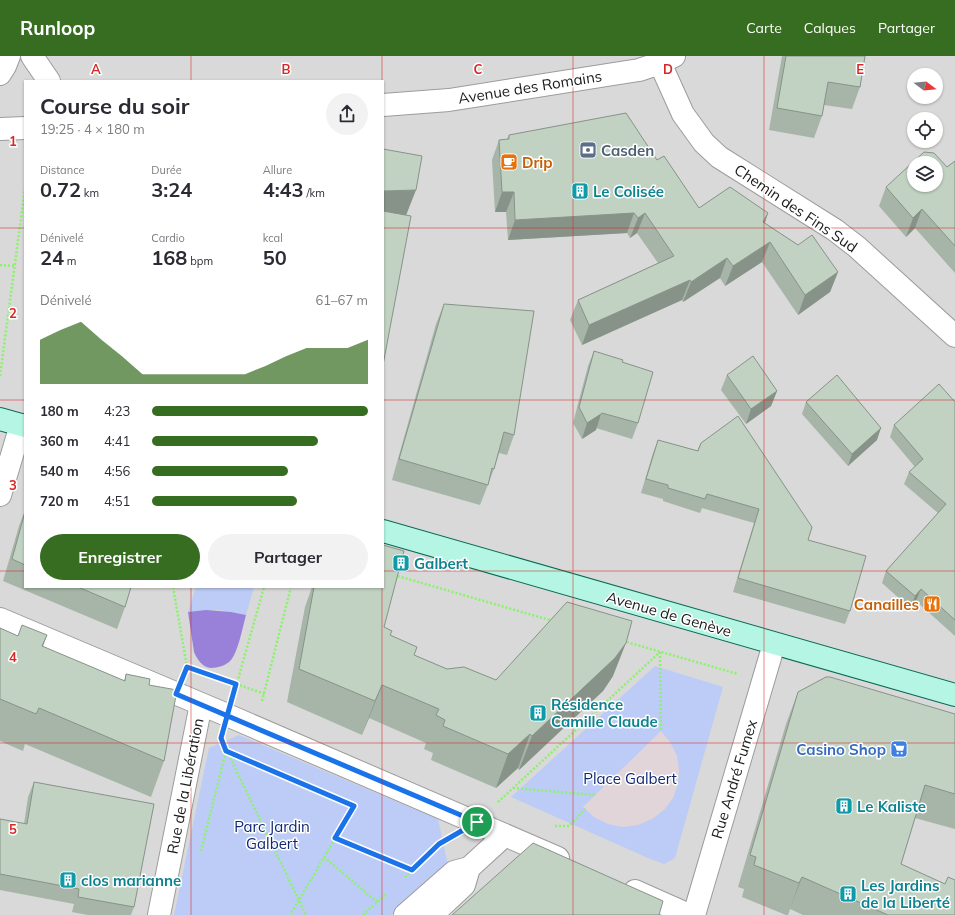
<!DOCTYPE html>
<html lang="fr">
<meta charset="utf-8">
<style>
body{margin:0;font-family:Mulish,sans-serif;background:#f2f2f3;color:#2b2b33;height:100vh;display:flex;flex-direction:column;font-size:15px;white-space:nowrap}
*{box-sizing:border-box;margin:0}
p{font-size:13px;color:#7c7c81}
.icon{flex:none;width:22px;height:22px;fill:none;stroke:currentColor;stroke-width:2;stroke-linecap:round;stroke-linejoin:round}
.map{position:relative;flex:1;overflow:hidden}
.details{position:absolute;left:24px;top:24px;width:360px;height:508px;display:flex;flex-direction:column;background:#fff;border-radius:0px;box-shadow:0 1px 3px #0004}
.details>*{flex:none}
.needle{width:26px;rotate:106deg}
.controls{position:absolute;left:907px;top:12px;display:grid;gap:8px}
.controls a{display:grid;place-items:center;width:36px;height:36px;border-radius:50%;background:#fff;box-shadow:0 1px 3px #0004;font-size:20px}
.pin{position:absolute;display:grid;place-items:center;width:34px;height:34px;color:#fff;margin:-17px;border:2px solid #fff;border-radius:50%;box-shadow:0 1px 4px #0007}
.round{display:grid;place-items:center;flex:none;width:42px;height:42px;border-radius:21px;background:#f2f2f3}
.head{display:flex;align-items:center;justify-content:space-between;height:68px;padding:0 16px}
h1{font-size:22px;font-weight:700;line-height:30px}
.figures{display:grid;grid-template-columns:repeat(3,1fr);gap:6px;height:68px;padding:4px 16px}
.figures div{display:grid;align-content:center}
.figures b{font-size:20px;font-weight:700}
.figures small{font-size:11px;font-weight:400}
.figures p{font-size:11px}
.chart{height:112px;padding:8px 16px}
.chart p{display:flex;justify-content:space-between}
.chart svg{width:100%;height:72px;margin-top:4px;fill:#376d20;opacity:.7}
.action{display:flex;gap:8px;margin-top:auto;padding:8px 16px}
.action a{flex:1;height:46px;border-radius:24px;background:#376d20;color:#fff;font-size:16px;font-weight:700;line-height:46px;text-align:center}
.action a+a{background:#f2f2f3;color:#2b2b33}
ul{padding:0 16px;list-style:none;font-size:13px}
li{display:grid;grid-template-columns:64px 48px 1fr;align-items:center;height:30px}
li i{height:10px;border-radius:5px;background:#376d20}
header{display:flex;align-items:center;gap:24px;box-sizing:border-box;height:56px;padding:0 20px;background:#376d20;color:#fff}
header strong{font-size:19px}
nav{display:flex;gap:22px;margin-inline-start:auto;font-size:14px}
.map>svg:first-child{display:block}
</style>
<header>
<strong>Runloop</strong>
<nav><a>Carte</a><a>Calques</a><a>Partager</a></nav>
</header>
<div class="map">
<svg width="955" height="859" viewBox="0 0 955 859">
<rect width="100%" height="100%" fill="#e0ece4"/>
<path fill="#d8d9d8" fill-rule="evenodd" d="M0 0H955V859H0ZM914 19H936V41H914ZM25 25H383V531H25ZM914 63H936V85H914ZM914 107H936V129H914Z"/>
<path fill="#bdccf6" d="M196 531H254L246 559 218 554 188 556Z
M655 610 723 631 675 802 664 808 648 802 511 741Z
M239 679 438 763 448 809 391 859H174L209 692Z"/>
<path fill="#9981d9" d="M206 554 231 556 246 559C243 570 238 596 231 604 227 609 218 612 211 612 203 612 197 603 194 596L188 556Z"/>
<path fill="#e2d5d9" d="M661 675 670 686 677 700 679 714 678 728 673 742 664 754 652 763 638 769 623 771 608 768 594 761 583 751Z"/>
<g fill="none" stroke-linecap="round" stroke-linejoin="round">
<g stroke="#9c9c9c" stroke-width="24">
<path id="street" d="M32 0 49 25
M660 7 683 58 704 87 719 101 835 174 857 191 955 280
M0 18 5 10 9 0
M383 49 449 44 639 14 660 7 674 0
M0 73 25 72
M0 439 21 369
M0 563 227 659 558 802
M635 835 689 859
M159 859 201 648
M405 859 454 816 469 812 505 779
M432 859 464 829 469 812
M694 859 774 588"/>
</g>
<g stroke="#096a54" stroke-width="24">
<path id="secondary" d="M0 363 25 370
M383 475 955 639"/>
</g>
<path stroke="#8af36a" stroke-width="2.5" stroke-dasharray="2 2" stroke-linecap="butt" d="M0 209 15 210
M0 320 25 132
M394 519 553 565
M173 531 187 611 186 613
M623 585 738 618
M660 596 661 675
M187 611 265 638
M235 634 264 531
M262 645 291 531
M223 687 306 859
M513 732 595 739
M498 746 660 596
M555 770H569L585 753
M335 782 412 815
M201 795 226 695 354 750 290 859
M324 801 377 846
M405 821 439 788 447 783
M363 859 386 838"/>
<use href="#street" stroke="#fff" stroke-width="22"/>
<use href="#secondary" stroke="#b4f6e3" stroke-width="22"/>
</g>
<path fill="#a6b5a8" d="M782 0H865L860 31 852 53 824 49 822 60 814 82 769 74Z
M509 79 657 104 699 152 768 157 765 167 838 216 830 236 798 259 762 206 725 230 720 222 683 246 682 244 582 289 570 264 578 244 658 207 637 177 630 182 627 177 508 184 506 156H495L492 104 499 84 507 83Z
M955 105V217L915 172 906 181 879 150 886 131 947 111Z
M444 248 514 379 507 399 499 397 494 413 480 449 392 424 436 268Z
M594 295 622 306 638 367 632 383 596 372V374L582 383 573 367 588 310Z
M727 319 777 335 771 350 746 368 721 334Z
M806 346 877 384 848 410 802 358Z
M955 346V580L916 545 910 552 882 527 886 515 938 457 904 428 909 416 915 411 890 381 894 369Z
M658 384 697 395 701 387 808 484 850 555 845 568 733 536 754 467 702 452 700 457 663 445V443L641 437 653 397Z
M25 454V531H131L125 551 117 573 3 525 19 470Z
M312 531H383L384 571 390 579 414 599 447 613 496 624 613 620 603 635 519 714 518 712 496 732 431 704 433 697 424 693 426 687 369 662 362 679 287 646 305 551Z
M0 572 18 580 47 579 43 591 124 625 126 618 149 629 164 705 151 741 25 688 23 695 0 685Z
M798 636 955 658V773L915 762 901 808 955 859H803L790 853 788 859H786L742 841 744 833 738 831 786 668Z
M34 726 134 851 131 859H88L72 856 74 848 0 834V763L24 768 28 741Z"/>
<path fill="#879388" d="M416 134 405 162 383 163V135Z
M502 136H514L506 156H495Z
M922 153 915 172 906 181 913 162Z
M634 157 627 177 508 184 515 164Z
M645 157 637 177 630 182 638 162Z
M768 157 761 177 763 166Z
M770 186 762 206 725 230 733 210Z
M727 202 720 222 683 246 691 226Z
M838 216 830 236 798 259 805 239Z
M690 224 682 244 582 289 589 269Z
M777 335 771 350 746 368 751 353Z
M601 358 596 374 582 383 587 367Z
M881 372 877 384 848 410 852 398Z
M921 533 916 545 910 552 915 540Z
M626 587 613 620 603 635 519 714 532 680Z
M382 629 369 662 362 679 375 645Z
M530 678 518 712 496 732 508 698Z
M802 821 790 853 788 859 799 827Z"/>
<path fill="#c1d2c3" stroke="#879388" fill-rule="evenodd" d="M786 0H865L860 31 828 26 822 60 777 52Z
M626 57 657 104 664 100 699 152 730 131 768 157 763 166 798 189 812 179 838 216 805 239 770 186 733 210 727 202 691 226 690 224 589 269 578 244 674 200 645 157 638 162 634 157 515 164 514 136H502L499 84 509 83V79Z
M383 93 422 100 416 134 383 135Z
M924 96 934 97 947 111 955 105V190L922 153 913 162 886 131ZM914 107H936V129H914Z
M383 155 411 160 383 309Z
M444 248 534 255 514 379 504 376 494 413 492 412 488 429 399 403Z
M594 295 623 304 622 306 653 316 638 367 602 357 601 358 587 367 579 351Z
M753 300 777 335 751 353 727 319Z
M837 319 881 372 852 398 806 346Z
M939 328 955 346V564L921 533 915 540 886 515 946 448 909 416 923 403 894 369Z
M738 360 812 471 808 484 866 500 850 555 738 522 759 453 707 438 705 443 668 432V429L646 423 658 384 698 395 701 387Z
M25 456V509L12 503Z
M383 489 404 495 384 571 392 575 390 579 417 591 414 599 447 613 464 611 496 624 567 546 632 565 626 587 615 602 532 680 530 678 508 698 443 670 445 664 436 659 439 653 382 629 375 645 299 613 314 531H383Z
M78 531H131L125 551Z
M22 569 47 579 42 590 125 625 126 618 150 623 149 629 177 634 164 705 39 652 36 658 0 643V572L18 580Z
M826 621H830L955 658V738L925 729 901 808 945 828 948 821 955 824V859H888L802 821 799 827 754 809 756 801 750 799 798 636Z
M34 726 154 748 134 851 78 841 79 833 0 818V763L27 768Z
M533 787 663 845 659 859H452Z"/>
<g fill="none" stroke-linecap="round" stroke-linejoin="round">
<g stroke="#fff" stroke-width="8">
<path id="route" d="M477 766 176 638 187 611 236 628 221 682 226 695 354 750 335 782 412 814 439 788 477 766"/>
</g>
<use href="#route" stroke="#1a73e8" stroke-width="5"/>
</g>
<path fill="none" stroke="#d62828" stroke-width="1" stroke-opacity="0.55" d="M191 0V25M382 0V25M573 0V859M764 0V859M0 172H25M383 172H955M0 344H25M383 344H955M0 515H25M383 515H955M191 531V859M382 531V859M0 687H955"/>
<defs>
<g id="bank-square" transform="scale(0.9)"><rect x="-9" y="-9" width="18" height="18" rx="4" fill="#5c6f8a" stroke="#fff"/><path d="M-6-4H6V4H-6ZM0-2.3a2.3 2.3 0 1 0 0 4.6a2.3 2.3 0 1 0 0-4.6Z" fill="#fff"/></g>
<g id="cafe-square" transform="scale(0.9)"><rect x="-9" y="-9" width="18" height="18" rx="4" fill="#e8710a" stroke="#fff"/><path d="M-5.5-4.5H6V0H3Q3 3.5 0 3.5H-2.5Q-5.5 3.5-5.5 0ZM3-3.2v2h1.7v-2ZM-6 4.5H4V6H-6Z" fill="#fff"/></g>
<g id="building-square" transform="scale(0.9)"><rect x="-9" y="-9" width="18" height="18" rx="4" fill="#0f9aa8" stroke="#fff"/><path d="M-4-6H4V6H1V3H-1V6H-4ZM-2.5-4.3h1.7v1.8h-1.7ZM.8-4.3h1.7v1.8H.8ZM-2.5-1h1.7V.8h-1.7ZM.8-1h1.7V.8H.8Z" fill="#fff"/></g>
<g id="restaurant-square" transform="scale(0.9)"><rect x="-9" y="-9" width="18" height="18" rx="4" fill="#e8710a" stroke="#fff"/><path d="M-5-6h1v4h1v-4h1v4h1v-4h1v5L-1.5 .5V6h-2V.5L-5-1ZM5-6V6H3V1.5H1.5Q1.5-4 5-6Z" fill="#fff"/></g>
<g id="supermarket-square" transform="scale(0.9)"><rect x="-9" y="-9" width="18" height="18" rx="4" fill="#3f7fe0" stroke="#fff"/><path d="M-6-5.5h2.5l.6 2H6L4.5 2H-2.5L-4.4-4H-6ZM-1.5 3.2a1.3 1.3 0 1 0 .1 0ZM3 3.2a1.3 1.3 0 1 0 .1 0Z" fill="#fff"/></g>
</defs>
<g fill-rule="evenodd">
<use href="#bank-square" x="588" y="94"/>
<use href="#cafe-square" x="509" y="106"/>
<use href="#building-square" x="580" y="135"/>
<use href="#building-square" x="401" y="507"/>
<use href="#restaurant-square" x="932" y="548"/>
<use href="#building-square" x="538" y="657"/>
<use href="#supermarket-square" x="899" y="693"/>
<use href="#building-square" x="844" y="750"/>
<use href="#building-square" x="68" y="824"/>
<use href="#building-square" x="848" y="838"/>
</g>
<g text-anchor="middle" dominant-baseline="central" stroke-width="3" stroke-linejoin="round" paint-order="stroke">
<g font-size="15" fill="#1b1b1b" stroke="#fff">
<text transform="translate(530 31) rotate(-9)">Avenue des Romains</text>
<text transform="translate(796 152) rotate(34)">Chemin des Fins Sud</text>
<text transform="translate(669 558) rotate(16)">Avenue de Genève</text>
<text transform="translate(734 723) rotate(-73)">Rue André Fumex</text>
<text transform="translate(185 730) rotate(-79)">Rue de la Libération</text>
</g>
<g font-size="15" font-weight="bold" fill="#4e5e75" stroke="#fff" text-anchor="start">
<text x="601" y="94">Casden</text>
</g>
<g font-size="15" font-weight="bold" fill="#c56008" stroke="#fff" text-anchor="start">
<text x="522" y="106">Drip</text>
<text x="919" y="548" text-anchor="end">Canailles</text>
</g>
<g font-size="15" font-weight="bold" fill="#0d838f" stroke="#fff" text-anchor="start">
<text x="593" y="135">Le Colisée</text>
<text x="414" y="507">Galbert</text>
<text x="551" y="648">Résidence<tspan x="551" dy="17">Camille Claude</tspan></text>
<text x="857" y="750">Le Kaliste</text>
<text x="81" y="824">clos marianne</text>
<text x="861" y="829">Les Jardins<tspan x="861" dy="17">de la Liberté</tspan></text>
</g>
<g font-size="15" font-weight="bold" fill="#366cbe" stroke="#fff" text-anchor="end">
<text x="886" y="693">Casino Shop</text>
</g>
<g font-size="15" fill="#0f2872" stroke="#fff">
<text x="630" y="722">Place Galbert</text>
<text x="272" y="770">Parc Jardin<tspan x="272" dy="17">Galbert</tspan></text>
</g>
</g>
<g font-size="13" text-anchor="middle" font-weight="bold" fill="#d62828" stroke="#fff" stroke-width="3" stroke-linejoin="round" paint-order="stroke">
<text x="96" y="18">A</text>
<text x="286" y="18">B</text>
<text x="478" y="18">C</text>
<text x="668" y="18">D</text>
<text x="860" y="18">E</text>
<text x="13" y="90">1</text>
<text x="13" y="262">2</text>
<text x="13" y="434">3</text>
<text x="13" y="606">4</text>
<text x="13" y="778">5</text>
</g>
</svg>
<div class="controls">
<a><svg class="needle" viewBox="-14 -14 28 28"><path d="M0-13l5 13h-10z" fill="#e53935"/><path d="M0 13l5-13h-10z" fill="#7c7c81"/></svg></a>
<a><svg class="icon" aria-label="locate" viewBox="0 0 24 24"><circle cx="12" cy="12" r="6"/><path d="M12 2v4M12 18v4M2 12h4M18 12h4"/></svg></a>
<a><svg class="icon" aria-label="layers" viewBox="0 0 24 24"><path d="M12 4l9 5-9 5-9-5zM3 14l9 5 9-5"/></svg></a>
</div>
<div class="pin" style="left:477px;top:766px;background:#1e9e55"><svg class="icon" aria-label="arrive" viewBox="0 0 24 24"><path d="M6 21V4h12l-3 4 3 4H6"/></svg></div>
<section class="details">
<div class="head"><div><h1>Course du soir</h1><p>19:25 · 4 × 180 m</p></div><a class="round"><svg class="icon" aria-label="share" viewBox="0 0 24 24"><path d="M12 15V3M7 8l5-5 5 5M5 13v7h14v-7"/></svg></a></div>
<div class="figures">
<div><p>Distance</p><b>0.72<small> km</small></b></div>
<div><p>Durée</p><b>3:24</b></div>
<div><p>Allure</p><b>4:43<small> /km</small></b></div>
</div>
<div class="figures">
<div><p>Dénivelé</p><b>24<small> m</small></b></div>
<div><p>Cardio</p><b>168<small> bpm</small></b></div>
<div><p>kcal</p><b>50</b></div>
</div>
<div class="chart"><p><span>Dénivelé</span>61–67 m</p>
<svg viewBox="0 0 160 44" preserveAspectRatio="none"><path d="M0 44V17L10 11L20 6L30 17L40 27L50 38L60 38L70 38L80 38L90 38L100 38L110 33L120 27L130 22L140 22L150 22L160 17V44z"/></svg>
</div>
<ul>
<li><b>180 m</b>4:23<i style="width:100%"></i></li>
<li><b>360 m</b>4:41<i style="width:77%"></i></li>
<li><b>540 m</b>4:56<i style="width:63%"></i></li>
<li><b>720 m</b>4:51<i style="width:67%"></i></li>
</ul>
<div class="action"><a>Enregistrer</a><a>Partager</a></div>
</section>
</div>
